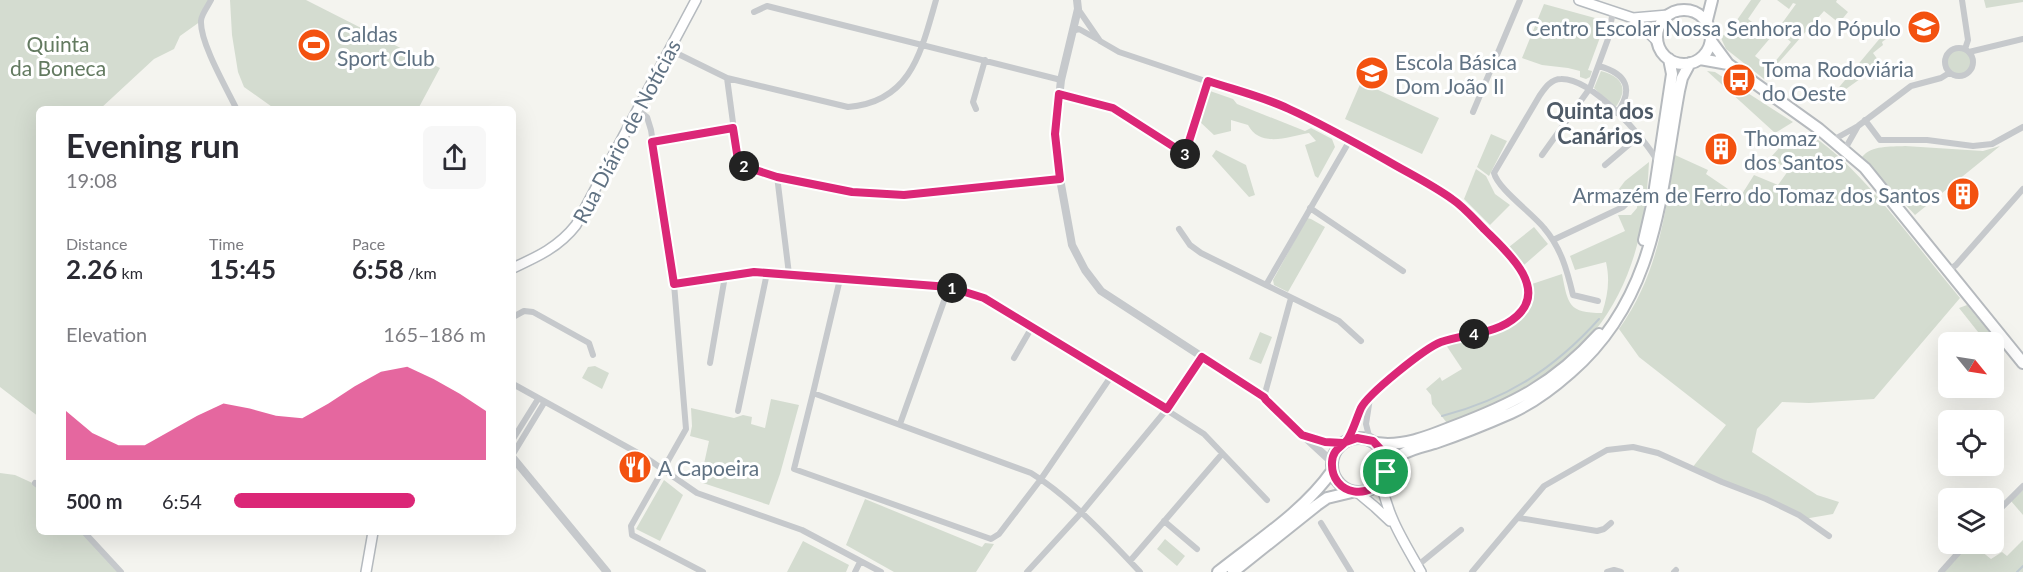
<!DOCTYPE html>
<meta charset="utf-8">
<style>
body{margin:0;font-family:Lato,sans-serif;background:#f7f7f7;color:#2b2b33;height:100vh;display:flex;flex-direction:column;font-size:22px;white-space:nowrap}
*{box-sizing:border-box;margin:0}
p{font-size:20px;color:#7c7c81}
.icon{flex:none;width:33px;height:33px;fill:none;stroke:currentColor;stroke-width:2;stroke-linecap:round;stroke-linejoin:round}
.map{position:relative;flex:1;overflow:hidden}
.drawer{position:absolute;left:36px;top:106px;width:480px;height:429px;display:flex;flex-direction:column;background:#fff;border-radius:9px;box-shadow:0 6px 24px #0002}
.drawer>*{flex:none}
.needle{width:39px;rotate:120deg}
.buttons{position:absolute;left:1938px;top:332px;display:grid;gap:12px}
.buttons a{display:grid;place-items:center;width:66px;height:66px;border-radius:9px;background:#fff;box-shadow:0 6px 24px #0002;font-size:30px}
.pin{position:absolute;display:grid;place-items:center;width:51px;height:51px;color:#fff;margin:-26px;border:3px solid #fff;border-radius:50%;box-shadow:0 2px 6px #0007}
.km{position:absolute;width:30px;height:30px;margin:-15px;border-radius:50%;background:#222;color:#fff;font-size:16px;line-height:30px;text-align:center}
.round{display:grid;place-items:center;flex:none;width:63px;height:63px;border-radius:9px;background:#f7f7f7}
.overview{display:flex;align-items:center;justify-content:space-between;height:102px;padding:0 30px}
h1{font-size:33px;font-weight:700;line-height:45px}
.figures{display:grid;grid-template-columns:repeat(3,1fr);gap:9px;height:102px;padding:6px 30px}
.figures div{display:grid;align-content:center}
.figures b{font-size:26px;font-weight:700}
.figures small{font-size:16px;font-weight:400}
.figures p{font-size:16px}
.chart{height:168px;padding:12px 30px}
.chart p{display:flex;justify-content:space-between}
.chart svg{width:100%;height:108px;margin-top:6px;fill:#db2777;opacity:.7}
ul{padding:0 30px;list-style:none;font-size:20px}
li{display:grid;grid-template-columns:96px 72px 1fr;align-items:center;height:45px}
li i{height:15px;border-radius:8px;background:#db2777}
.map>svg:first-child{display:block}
</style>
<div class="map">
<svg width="2023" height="572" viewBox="0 0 2023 572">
<rect width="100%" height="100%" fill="#f4f4ef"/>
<path fill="#d4dcd0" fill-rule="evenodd" d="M0 0H211L201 21 180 36 174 49 154 59 100 109 39 110V417L0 387Z
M230 0H306L440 68 418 109H275L244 87 238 72 232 35Z
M1751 0H1761L1748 19 1759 27 1758 29 1762 33 1769 24 1777 30 1796 4 1793 3 1789 9 1777 0H1837L1836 2 1848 12 1839 23 1824 11 1764 79 1726 49 1721 38 1737 20ZM1777 30 1791 42 1770 68 1755 56Z
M1984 0H2023V2L1986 8Z
M1544 4 1606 21 1588 70 1592 71 1590 77 1586 79 1580 77V71L1568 68 1542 65 1522 58Z
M1886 31 1890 36 1882 42 1883 45 1873 53 1881 64 1825 104Z
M1945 62a14 14 0 1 1 28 0a14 14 0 1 1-28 0Z
M1601 71C1623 77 1629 89 1615 108L1594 88Z
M1707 71 1715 72 1793 122 1775 133Z
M1361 82 1439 118 1422 154 1345 119Z
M1210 91 1233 99 1237 104 1305 131 1311 128 1332 139 1335 147 1318 178 1315 176 1305 145 1316 141 1309 133C1288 137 1260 148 1248 125L1231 120V131L1214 135 1199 121Z
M1491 134 1507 141 1489 176 1477 167Z
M1811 135C1836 151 1855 172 1875 194 1904 228 1931 263 1960 298L1874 399 1809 403 1782 402 1757 429 1752 452 1817 495 1839 502 1833 514 1804 519 1692 468 1726 425 1639 357 1619 329C1658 274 1664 219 1675 155L1708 170 1706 174 1728 189 1742 194 1754 175 1778 185 1788 171 1771 157 1788 138 1801 147Z
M1905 146 1983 151 2000 146 1915 215 1862 157C1872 145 1890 147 1905 146Z
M1216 150 1246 165 1255 195 1249 197 1212 156Z
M1649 162C1644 275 1605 353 1499 404 1483 412 1464 417 1447 423L1432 404 1431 395 1426 389 1440 377 1442 381 1462 369 1446 345C1482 337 1536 332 1532 284L1562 274C1568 305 1569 313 1602 313 1608 295 1610 280 1606 262L1575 270 1570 256 1625 231 1618 215H1631L1637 208 1638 195 1627 191 1616 197H1613L1625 181Z
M1476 169 1486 176 1495 194 1510 205 1490 225 1464 199Z
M1307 218 1311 219 1325 227 1288 292 1274 285 1273 280Z
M1534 227 1548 244 1524 265 1509 247Z
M1967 305 1994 338 1990 342H1986L1959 308Z
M1260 332 1272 337 1261 364 1249 359Z
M595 366 609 373 602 389 582 378 588 367Z
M771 399 799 405 780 474 769 505 700 482 709 441 690 436 692 426 691 408 734 418 743 415 752 417 751 424 765 428Z
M0 473 15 475 39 486V532L84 533 121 572H0Z
M664 480 683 495 660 541 636 529Z
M2023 490V515L2011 501Z
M865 499 982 547 985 543 994 544 976 572H894L846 545Z
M1165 539 1185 556 1177 566 1157 549Z
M2023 540V572H1941L1967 543H1971L1991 559 2002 552 2007 556Z
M803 541 849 565 846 572H787Z"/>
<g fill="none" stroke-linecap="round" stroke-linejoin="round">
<path stroke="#bec9cf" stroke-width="2" d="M1442 416C1507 399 1554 369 1599 319
M2017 572 2023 566"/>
<g stroke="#b5babf" stroke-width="12">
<path id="secondary" d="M1579 0 1633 18 1668 15
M1633 18 1657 41
M513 268C537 257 559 247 576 225L696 0
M1381 481C1387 516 1404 542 1421 572
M1357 492 1375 507 1390 521
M366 572 373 532"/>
</g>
<g stroke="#b6babe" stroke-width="14">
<path id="primary" d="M1657 37a27 27 0 1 1 54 0a27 27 0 1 1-54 0Z
M1707 20 1712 0
M1711 41 1728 64 1819 129 1865 168 2023 363
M1700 59 1728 64
M1644 240 1653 201 1672 74 1669 59
M1332 465a27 27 0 1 1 54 0a27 27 0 1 1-54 0Z
M1376 443C1402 447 1427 437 1452 427 1513 404 1554 384 1599 334
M1385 472C1390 467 1395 459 1401 455 1410 449 1424 446 1435 443 1461 434 1486 424 1511 413 1533 403 1553 388 1571 372 1657 297 1660 196 1679 91L1682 78 1690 63
M1218 572C1257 541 1304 511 1332 471
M1233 572 1317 505 1327 498 1352 492"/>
</g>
<path stroke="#c6c9cc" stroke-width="6" d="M211 0C208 6 201 15 201 21 200 43 227 89 237 110
M1962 0 1968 40 1965 49
M1078 9 1100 41 1119 52 1286 108 1350 140 1454 200 1507 252 1524 273 1529 292 1527 301 1520 314 1496 329 1440 342 1418 355 1365 401 1348 440
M754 12 767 6 1061 80
M1072 31 1079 29 1097 39
M1945 62a14 14 0 1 1 28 0a14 14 0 1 1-28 0Z
M670 50 727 78 848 107C911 102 921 52 936 0
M1969 52 2023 39
M1599 66C1627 74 1634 89 1617 113
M727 78 738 160 743 166 777 176 852 192 904 195 1060 179
M1058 95 1113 107 1185 154 1208 81
M976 109 973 102 985 60
M638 110 647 117 651 130 674 284 686 429 631 526 632 535 703 572
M1473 112 1520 0
M1865 120 1880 140H1927L1973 146 1992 144 2023 127
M1833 140 1858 126 1911 86 1941 78 1949 73
M652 142 733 128
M1845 149 1858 126
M1542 155 1590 88 1608 39 1613 11
M1605 165 1639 136
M777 176 789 274
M1310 208 1403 271
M1179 229 1190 245 1201 253 1266 285 1350 140
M1553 240 1623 207 1628 202
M1949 270 1956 265 2023 189
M840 279 813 393 1031 473C1069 496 1110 540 1140 572
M674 284 754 272 949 287 984 298 1112 375 1204 434 1267 500
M1266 285 1339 321 1361 341
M1598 301 1573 295C1567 270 1561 248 1544 228 1532 213 1498 189 1494 173L1540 95C1545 88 1551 79 1561 79 1592 78 1644 137 1658 162
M513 317 524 311 533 312 589 343 593 355
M1014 358 1032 327
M710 363 725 276
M513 384 645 457 697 493 802 530 881 572
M813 393 794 469 991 539 999 534 1041 479 1112 375
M1264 397 1291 298
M1370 398 1366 424 1370 440
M738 411 767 273
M900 424 949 287
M513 439 538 399
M513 454 544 403
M35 483 39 486
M1994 515 2023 486
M1519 518 1597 531 1604 529 1611 523
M1164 521 1197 549
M1321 523 1351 572
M84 532 121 572
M1130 561 1222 454
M1417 566 1461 530
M855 572 860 562
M1027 572 1081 513 1167 409 1202 357
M1472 572 1544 486 1607 450 1633 447 1658 453 1722 482 1766 499 1799 515 1829 536
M1607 572 1614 570 1621 572
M1674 572 1676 570
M1941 572 1967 543"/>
<path stroke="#c6c9cc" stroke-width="8" d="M1077 0 1078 9 1061 80 1055 134 1060 179 1072 245 1085 270 1101 291 1264 397 1266 401 1332 462
M1306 437 1325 442 1343 443
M513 458 607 572"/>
<use href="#secondary" stroke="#fff" stroke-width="9"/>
<use href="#primary" stroke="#fff" stroke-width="10"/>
</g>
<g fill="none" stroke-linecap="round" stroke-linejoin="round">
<g stroke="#fff" stroke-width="12">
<path id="route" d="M1386 472 1384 453 1373 441 1357 438 1343 443 1325 442 1302 435 1266 400 1264 397 1202 357 1167 409 984 298 949 287 754 272 674 284 652 142 733 128 738 160 743 166 777 177 852 192 904 195 1060 179 1055 134 1059 94 1113 108 1185 154 1208 81C1235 90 1264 97 1289 109 1322 124 1354 142 1386 160 1408 173 1431 184 1452 199 1464 207 1475 220 1485 230 1505 250 1549 287 1517 316 1496 335 1466 333 1441 342 1425 348 1368 394 1361 408 1357 417 1354 428 1349 437 1344 447 1333 447 1332 462 1330 496 1374 503 1386 472"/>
</g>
<use href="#route" stroke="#db2777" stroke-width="8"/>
</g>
<defs>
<g id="school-disc" transform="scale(1.725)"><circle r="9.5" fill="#f35210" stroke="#fff"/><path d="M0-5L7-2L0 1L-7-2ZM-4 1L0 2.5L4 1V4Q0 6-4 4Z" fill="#fff"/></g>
<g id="stadium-disc" transform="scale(1.725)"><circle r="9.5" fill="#f35210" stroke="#fff"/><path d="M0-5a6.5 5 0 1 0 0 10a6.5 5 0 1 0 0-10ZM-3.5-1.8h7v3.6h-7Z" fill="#fff"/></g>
<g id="bus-disc" transform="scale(1.725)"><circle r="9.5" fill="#f35210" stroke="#fff"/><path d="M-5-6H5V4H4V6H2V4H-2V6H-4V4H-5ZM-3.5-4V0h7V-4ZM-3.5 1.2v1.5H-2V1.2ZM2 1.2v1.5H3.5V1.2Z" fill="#fff"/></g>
<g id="building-disc" transform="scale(1.725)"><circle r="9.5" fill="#f35210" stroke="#fff"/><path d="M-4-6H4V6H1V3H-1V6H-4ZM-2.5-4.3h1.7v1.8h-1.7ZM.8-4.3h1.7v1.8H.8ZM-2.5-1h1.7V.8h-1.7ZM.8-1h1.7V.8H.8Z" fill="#fff"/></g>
<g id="restaurant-disc" transform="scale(1.725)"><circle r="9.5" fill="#f35210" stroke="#fff"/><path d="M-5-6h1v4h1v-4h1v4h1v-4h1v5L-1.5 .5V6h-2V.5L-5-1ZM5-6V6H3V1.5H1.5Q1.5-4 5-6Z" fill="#fff"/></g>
</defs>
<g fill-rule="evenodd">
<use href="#school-disc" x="1924" y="27"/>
<use href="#stadium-disc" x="314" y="45"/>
<use href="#school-disc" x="1372" y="73"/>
<use href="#bus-disc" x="1739" y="80"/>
<use href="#building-disc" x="1721" y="149"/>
<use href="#building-disc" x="1963" y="194"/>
<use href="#restaurant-disc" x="635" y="467"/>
</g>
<g text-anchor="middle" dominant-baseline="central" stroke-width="6" stroke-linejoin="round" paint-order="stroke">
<g font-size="21" fill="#607283" stroke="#fff" text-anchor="start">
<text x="1901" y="27" text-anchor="end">Centro Escolar Nossa Senhora do Pópulo</text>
<text x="337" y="33">Caldas<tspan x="337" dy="24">Sport Club</tspan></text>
<text x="1395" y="61">Escola Básica<tspan x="1395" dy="24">Dom João II</tspan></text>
<text x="1762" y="68">Toma Rodoviária<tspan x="1762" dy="24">do Oeste</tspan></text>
<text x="1744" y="137">Thomaz<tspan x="1744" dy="24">dos Santos</tspan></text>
<text x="1940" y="194" text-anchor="end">Armazém de Ferro do Tomaz dos Santos</text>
<text x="658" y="467">A Capoeira</text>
</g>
<g font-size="21" fill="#637a60" stroke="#fff">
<text x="58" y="43">Quinta<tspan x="58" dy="24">da Boneca</tspan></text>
</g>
<g font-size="21" fill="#607283" stroke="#fff">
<text transform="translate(626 131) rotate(-62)">Rua Diário de Notícias</text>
</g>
<g font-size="22" font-weight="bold" fill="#4f5b68" stroke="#fff">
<text x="1600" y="110">Quinta dos<tspan x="1600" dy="25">Canários</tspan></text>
</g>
</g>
</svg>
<div class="buttons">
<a><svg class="needle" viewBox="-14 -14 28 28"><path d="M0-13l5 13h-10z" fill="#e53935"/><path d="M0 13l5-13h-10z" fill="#7c7c81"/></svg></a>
<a><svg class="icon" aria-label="locate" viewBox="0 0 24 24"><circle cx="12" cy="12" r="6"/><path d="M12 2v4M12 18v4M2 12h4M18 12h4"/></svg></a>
<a><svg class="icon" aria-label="layers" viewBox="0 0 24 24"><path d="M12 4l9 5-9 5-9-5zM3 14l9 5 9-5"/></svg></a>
</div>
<div class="pin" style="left:1386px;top:472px;background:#1e9e55"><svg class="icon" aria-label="arrive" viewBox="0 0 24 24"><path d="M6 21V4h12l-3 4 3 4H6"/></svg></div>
<b class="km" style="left:952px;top:288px">1</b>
<b class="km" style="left:744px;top:166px">2</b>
<b class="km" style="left:1185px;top:154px">3</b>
<b class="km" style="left:1474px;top:334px">4</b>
<section class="drawer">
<div class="overview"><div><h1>Evening run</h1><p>19:08</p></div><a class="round"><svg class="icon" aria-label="share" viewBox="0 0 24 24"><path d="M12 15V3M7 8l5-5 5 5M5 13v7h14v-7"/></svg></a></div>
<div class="figures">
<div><p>Distance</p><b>2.26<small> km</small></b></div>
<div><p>Time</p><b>15:45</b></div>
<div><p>Pace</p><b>6:58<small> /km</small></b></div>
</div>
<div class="chart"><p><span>Elevation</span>165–186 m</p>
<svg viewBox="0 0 160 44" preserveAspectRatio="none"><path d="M0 44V24L10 33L20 38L30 38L40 32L50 26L60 21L70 23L80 26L90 27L100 21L110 14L120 8L130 6L140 11L150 17L160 24V44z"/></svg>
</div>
<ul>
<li><b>500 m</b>6:54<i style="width:72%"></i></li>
</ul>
</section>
</div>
